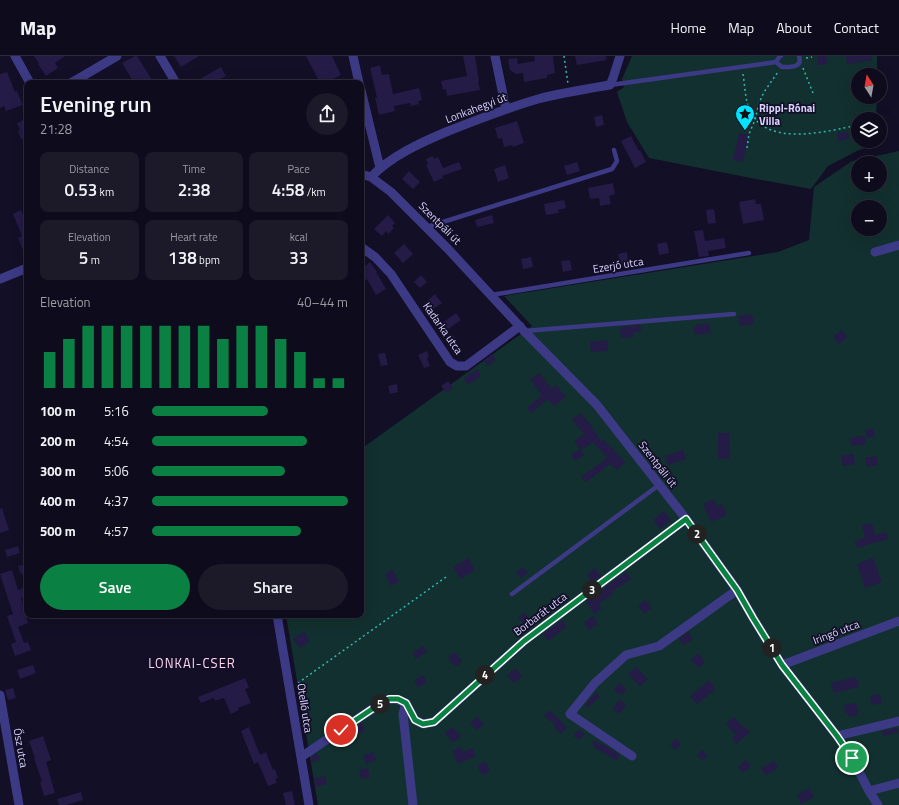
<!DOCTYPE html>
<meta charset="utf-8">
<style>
body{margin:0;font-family:"Titillium Web",sans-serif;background:#1c1929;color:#f1f3f6;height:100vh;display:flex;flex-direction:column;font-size:15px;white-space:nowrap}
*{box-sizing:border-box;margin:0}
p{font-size:13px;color:#9b9ba3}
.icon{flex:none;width:22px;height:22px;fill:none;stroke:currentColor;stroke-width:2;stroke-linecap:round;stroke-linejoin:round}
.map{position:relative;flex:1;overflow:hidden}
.panel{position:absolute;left:24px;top:24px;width:340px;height:538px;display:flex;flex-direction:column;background:#0e0b1c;border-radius:8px;box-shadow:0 4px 16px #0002,0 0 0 1px #2e2b3b}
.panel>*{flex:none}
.needle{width:26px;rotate:349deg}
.buttons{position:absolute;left:851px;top:12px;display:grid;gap:8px}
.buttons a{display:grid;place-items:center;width:36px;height:36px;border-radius:50%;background:#0e0b1c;box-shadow:0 4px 16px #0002,0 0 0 1px #2e2b3b;font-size:20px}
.pin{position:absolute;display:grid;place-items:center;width:34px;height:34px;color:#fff;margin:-17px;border:2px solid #fff;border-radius:50%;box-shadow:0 1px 4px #0007}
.km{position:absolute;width:20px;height:20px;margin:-10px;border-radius:50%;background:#222;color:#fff;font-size:11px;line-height:20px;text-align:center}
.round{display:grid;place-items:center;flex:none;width:42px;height:42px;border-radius:21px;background:#1c1929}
.headline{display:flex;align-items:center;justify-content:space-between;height:68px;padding:0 16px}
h1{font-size:22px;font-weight:600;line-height:30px}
.figures{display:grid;grid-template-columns:repeat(3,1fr);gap:6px;height:68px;padding:4px 16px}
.figures div{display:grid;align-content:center;border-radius:8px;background:#1c1929;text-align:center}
.figures b{font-size:17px;font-weight:600}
.figures small{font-size:11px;font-weight:400}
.figures p{font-size:11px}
.chart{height:112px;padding:8px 16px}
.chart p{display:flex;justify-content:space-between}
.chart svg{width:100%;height:72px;margin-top:4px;stroke:#0b8043;stroke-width:6}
.action{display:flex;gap:8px;margin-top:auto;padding:8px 16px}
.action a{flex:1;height:46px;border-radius:24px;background:#0b8043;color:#fff;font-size:16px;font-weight:600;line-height:46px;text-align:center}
.action a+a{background:#1c1929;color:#f1f3f6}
ul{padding:0 16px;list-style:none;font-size:13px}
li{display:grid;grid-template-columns:64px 48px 1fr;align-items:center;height:30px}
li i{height:10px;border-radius:5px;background:#0b8043}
header{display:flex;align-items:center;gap:24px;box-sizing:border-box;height:56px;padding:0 20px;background:#0e0b1c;border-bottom:1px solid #2e2b3b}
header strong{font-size:19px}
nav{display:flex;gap:22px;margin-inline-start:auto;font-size:14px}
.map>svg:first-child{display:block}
</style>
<header>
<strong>Map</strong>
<nav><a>Home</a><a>Map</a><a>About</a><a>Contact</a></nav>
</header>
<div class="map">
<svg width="899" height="749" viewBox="0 0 899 749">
<rect width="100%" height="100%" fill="#130f26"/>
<path fill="#12302f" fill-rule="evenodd" d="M632 0H877V19H858V41H877L876 63H858V85H874V89L857 95 828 110 811 133 756 123 649 102 627 66 617 36 624 31 622 23Z
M899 95V749H318L286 559H361V393L532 270 504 240 778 196 809 184 814 131 852 105ZM858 107H880V129H858ZM858 151H880V173H858Z"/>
<path fill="#241b47" d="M34 0H65L55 7 58 12 46 20 38 8 39 7Z
M135 0H137L154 27H134L122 7Z
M174 0H199L181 11Z
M306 0H332L341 19 325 27H320Z
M463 0H475L479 25H478L480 34 447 40 446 33 443 34 441 25 467 20Z
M534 0H553L555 17 547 19V22L524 26 523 17 516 18 510 14 508 3 517 2 518 8 535 5Z
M575 0H606L607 4 577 9Z
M817 0H826L828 8 818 9Z
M846 0H872V4L847 8Z
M380 9 382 19 389 18 393 38 419 32 422 44 418 45 419 48 411 50 410 47 394 50 395 55 379 59 375 42H377L370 12Z
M221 11 226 20 214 27H193Z
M7 16 15 36 17 35 23 49 6 55 4 50 0 52V18Z
M602 59 604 69 596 71 594 61Z
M27 63V90H26L23 82 21 83 18 75 20 74 17 67Z
M517 65 524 87 513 91 512 89 504 91 502 82 498 83 495 72Z
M848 76 849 83 838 85 837 77Z
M739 77 749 79 743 106 733 104Z
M631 80 639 95 640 94 646 106 635 112 621 85Z
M433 100 434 103 438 101 443 112 459 106 462 113 442 120 443 122 434 126 426 109 428 108 426 103Z
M577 106 580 115 567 119 564 110Z
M505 109 509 122 498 126 494 113Z
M409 115 420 126 413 133 402 123Z
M613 127 615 138 609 140 611 148 600 150 599 142 590 143 588 132Z
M755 143 756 148H761L764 164 743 168 739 146Z
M564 144 566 152 558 154 559 157 546 159 544 148Z
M714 153 716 167 708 168 706 154Z
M21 154 27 169V203L18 182 22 180 13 158Z
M388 159 395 167 392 170 394 172 388 178 386 175 382 180 374 173Z
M492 159 494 167 477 171 475 164Z
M703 174 705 185 724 182 726 192 708 195 709 200 699 201 694 175Z
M667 186 669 197 659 199 657 188Z
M404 188 413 198 403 207 394 197Z
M627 196 628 206 620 208 618 198Z
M531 201 533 211 523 213 521 203Z
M570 204 572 214 563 216 561 205Z
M370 206 377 216H376L386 233 376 239 367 223 361 228V213Z
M421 219 427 226 420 232 414 226Z
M435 238 442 247 433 253 427 245Z
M456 257 461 264 447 274 442 267Z
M752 258 754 268 740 270 738 260Z
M709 267 711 277 695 279 693 270Z
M640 269 641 276H633L634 281 621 282 620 271Z
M842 274 847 282 838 288 833 280Z
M452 278 457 285 451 290 446 283Z
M607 284 608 295 591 296 590 286Z
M427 295 429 301 427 302 430 310 424 312 418 299Z
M385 297 388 309 381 310 378 298Z
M492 298 496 304 487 310 484 304Z
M477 313 481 320 468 329 464 322Z
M539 317 551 332 556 329 566 341 554 350 548 343 531 357 527 352 542 339 530 324Z
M448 325 453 332 447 337 441 330Z
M397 328 398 336 390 338 388 330Z
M581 357 592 371 601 385 603 383 625 406 617 414 610 408 586 426 581 421 607 402 593 386 581 394 584 399 575 405 571 399 580 393 574 385 584 378 572 364Z
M873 372 875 380 867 382 865 374Z
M718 377H729L730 403H718Z
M865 380 866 388 851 390 850 382Z
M683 394 686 403 668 409 665 400Z
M853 398 855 408 843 410 841 400Z
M876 400 878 409 867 411 865 402Z
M714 443 717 450 722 448 727 459 711 466 703 448Z
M2 452 9 474 0 477V453Z
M664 455 671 464 660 473 653 464Z
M872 467 875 479 886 476 888 483 857 492 855 485 865 482 862 469Z
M18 490 20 497 7 501 5 494Z
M468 502 475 514 461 523 453 511Z
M873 502 882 526 865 532 857 508Z
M27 508V516L21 518 18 510Z
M524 511 528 517 520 522 516 516Z
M595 512 601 520 592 526 587 519Z
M12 514 18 534 27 531V541L21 542 23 547H22L28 567 18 571 24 587 28 586 31 594 15 600 11 588 16 586 7 560 13 558 0 518Z
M393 514 399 525 391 530 385 518Z
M626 516 631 523 611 536 613 538 598 548 602 553 594 558 586 545 600 537 599 536Z
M646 544 652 552 644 558 638 549Z
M524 557 531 565 525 570 518 561Z
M593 560 598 568 589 574 584 566Z
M562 564 566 571 548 585 543 578Z
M304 576 310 585 300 592 293 583Z
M688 576 693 583 683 589 679 583Z
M423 590 427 596 416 603 412 597Z
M455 596 462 606 455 611 448 601Z
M698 597 705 606 698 612 691 603Z
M33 609 36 617 20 623 17 614Z
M636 611 648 623 640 630 628 618Z
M516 612 522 621 513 627 507 619Z
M423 619 427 626 418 631 414 625Z
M856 621 859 631 834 637 831 627Z
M245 622 249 632 245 633 251 647 238 652 239 654 231 658 224 642 215 645 214 642 201 647 198 641Z
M709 624 716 633 697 648 690 640Z
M619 627 627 633 622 639 613 634Z
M13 632 16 642 8 644 5 634Z
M596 636 600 641 587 652 585 649Z
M880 638 882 647 872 649 870 640Z
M619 643 626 649 619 658 613 654Z
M856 647 859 659 849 661 848 657 846 658 844 649Z
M549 654 567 671 561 678 554 672 556 669 544 660Z
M477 661 484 668 477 674 470 667Z
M734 661 744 672 745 671 750 676 736 688 732 682 736 679 726 668Z
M362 667 365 675 355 679 353 673Z
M249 671 260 699 266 696 273 714 275 713 278 722 275 723 277 727 268 730 258 706 254 708 241 675Z
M452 671 461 680 453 687 445 677Z
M897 672 898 677 883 680 882 675Z
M578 674 585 678 580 684 573 680Z
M43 680 51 704 46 706 55 737 44 740 40 726 42 725 34 703 35 702 29 685Z
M677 683 681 688 675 694 670 688Z
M594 684 608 691 620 699 616 705 600 694V695L594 692 595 690 592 688Z
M461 691 463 696 472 692 476 700 458 708 452 695Z
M702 694 708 701 702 705 697 699Z
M373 696 376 704 366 708 363 700Z
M317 697 320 703 312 707 310 702Z
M746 704 751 710 743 717 738 711Z
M485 705 490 715 482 719 477 710Z
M774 705 778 712 766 719 761 712Z
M368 712 370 721 361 723 359 714Z
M325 720 327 728 316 731 314 722Z
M809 732 814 741 801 748 797 739Z
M292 735 295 749H286L283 737Z
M81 736 83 744 66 749H59L57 743Z"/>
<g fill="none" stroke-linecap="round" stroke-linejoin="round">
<path stroke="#2fb8b0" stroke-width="1.5" stroke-dasharray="2 3" stroke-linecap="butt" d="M564 0 568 28
M806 2 812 1
M803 12 813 37
M743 18C745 30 745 46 751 57 769 91 829 75 858 69
M747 92 749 78 755 64 759 47 764 36 778 16
M298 627 446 521"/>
<path stroke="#3d3a85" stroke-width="4.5" d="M776 6 780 0H781
M610 29 776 6 782 11C790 11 803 12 799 0
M427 171 612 113 617 105 614 94
M491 239 749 197
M524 275 734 258
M512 538 659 429"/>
<path stroke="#3d3a85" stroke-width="9" d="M15 0 30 27
M160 0 176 27
M353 0 359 27
M495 0 506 53
M71 27 117 0
M361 34 380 112
M361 118 371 121C391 100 420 87 446 76 476 64 507 52 538 43 561 37 586 33 610 29L613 22 620 0
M371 121 391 136 448 193 524 275 597 349 686 463 737 534 753 562 782 609 837 680 852 702 869 735 878 749
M361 191 375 201 391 218 450 306 457 310H466L520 270
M875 196 899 189
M0 223 27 212
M277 559 309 749
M782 609 899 565
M0 639 19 749
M406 647 415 664 423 668 434 666 524 585 686 463
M406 647 403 658 413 749
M837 680 899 665
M632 700 570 658 595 627 626 599 659 590 737 534
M301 701 381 647C391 642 395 642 406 647
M869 735 899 727"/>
</g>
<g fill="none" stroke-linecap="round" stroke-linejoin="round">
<g stroke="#fff" stroke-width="8">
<path id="route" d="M341 674 381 647 389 643H398L406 647 415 664 423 668 434 666 524 585 686 463 737 534 753 562 782 609 837 680 852 702"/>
</g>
<use href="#route" stroke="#0b8043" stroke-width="5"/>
</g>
<defs>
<g id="sight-pin" transform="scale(1)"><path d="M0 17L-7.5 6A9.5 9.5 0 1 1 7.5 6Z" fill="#00e5ff" stroke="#130f26"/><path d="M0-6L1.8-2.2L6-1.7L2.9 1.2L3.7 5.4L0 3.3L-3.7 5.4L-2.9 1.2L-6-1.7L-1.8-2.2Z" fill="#111"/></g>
</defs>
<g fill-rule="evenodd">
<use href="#sight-pin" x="745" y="58"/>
</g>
<g text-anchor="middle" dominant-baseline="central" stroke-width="3.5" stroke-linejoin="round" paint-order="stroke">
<g font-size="11" fill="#d9d4ff" stroke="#130f26">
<text transform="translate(476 52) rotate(-21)">Lonkahegyi út</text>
<text transform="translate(440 167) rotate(45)">Szentpáli út</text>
<text transform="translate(618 209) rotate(-9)">Ezerjó utca</text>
<text transform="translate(443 272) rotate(55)">Kadarka utca</text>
<text transform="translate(658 408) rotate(52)">Szentpáli út</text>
<text transform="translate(540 558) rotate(-37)">Borbarát utca</text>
<text transform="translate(836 576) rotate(-21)">Iringó utca</text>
<text transform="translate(305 652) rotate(81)">Otelló utca</text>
<text transform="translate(21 692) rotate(80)">Ősz utca</text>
</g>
<g font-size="11" font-weight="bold" fill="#d9d4ff" stroke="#130f26" text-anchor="start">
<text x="759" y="52">Rippl-Rónai<tspan x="759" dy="13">Villa</tspan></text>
</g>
<g font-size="13" letter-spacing="1" fill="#ffd6f0" stroke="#130f26">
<text x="192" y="607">LONKAI-CSER</text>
</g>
</g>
</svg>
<div class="buttons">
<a><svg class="needle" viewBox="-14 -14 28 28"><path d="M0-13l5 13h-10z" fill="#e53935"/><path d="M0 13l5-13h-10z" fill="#9b9ba3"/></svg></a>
<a><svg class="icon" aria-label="layers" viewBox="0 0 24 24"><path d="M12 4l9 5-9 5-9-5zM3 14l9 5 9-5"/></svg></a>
<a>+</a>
<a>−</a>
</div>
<div class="pin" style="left:852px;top:702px;background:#1e9e55"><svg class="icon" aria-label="arrive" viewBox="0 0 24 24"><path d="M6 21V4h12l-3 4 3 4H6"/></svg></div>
<div class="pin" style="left:341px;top:674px;background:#d93025"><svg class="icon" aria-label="check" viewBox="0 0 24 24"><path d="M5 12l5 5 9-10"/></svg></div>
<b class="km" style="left:772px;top:592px">1</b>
<b class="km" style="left:697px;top:478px">2</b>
<b class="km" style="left:592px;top:534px">3</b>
<b class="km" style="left:485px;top:619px">4</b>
<b class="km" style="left:380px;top:648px">5</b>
<section class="panel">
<div class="headline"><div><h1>Evening run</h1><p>21:28</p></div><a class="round"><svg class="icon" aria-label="share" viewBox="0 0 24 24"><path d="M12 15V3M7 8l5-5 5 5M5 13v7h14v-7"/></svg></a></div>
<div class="figures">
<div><p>Distance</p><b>0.53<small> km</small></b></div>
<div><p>Time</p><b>2:38</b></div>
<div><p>Pace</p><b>4:58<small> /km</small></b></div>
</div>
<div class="figures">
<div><p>Elevation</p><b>5<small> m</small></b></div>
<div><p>Heart rate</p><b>138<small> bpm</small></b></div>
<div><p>kcal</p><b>33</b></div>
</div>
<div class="chart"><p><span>Elevation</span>40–44 m</p>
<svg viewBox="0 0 160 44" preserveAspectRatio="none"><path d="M5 44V22M15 44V14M25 44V6M35 44V6M45 44V6M55 44V6M65 44V6M75 44V6M85 44V6M95 44V14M105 44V6M115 44V6M125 44V14M135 44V22M145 44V38M155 44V38"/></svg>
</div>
<ul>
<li><b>100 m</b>5:16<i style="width:59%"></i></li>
<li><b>200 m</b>4:54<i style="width:79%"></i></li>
<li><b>300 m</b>5:06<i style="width:68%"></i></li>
<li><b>400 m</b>4:37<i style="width:100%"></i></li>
<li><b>500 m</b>4:57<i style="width:76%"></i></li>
</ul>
<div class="action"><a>Save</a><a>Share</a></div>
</section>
</div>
